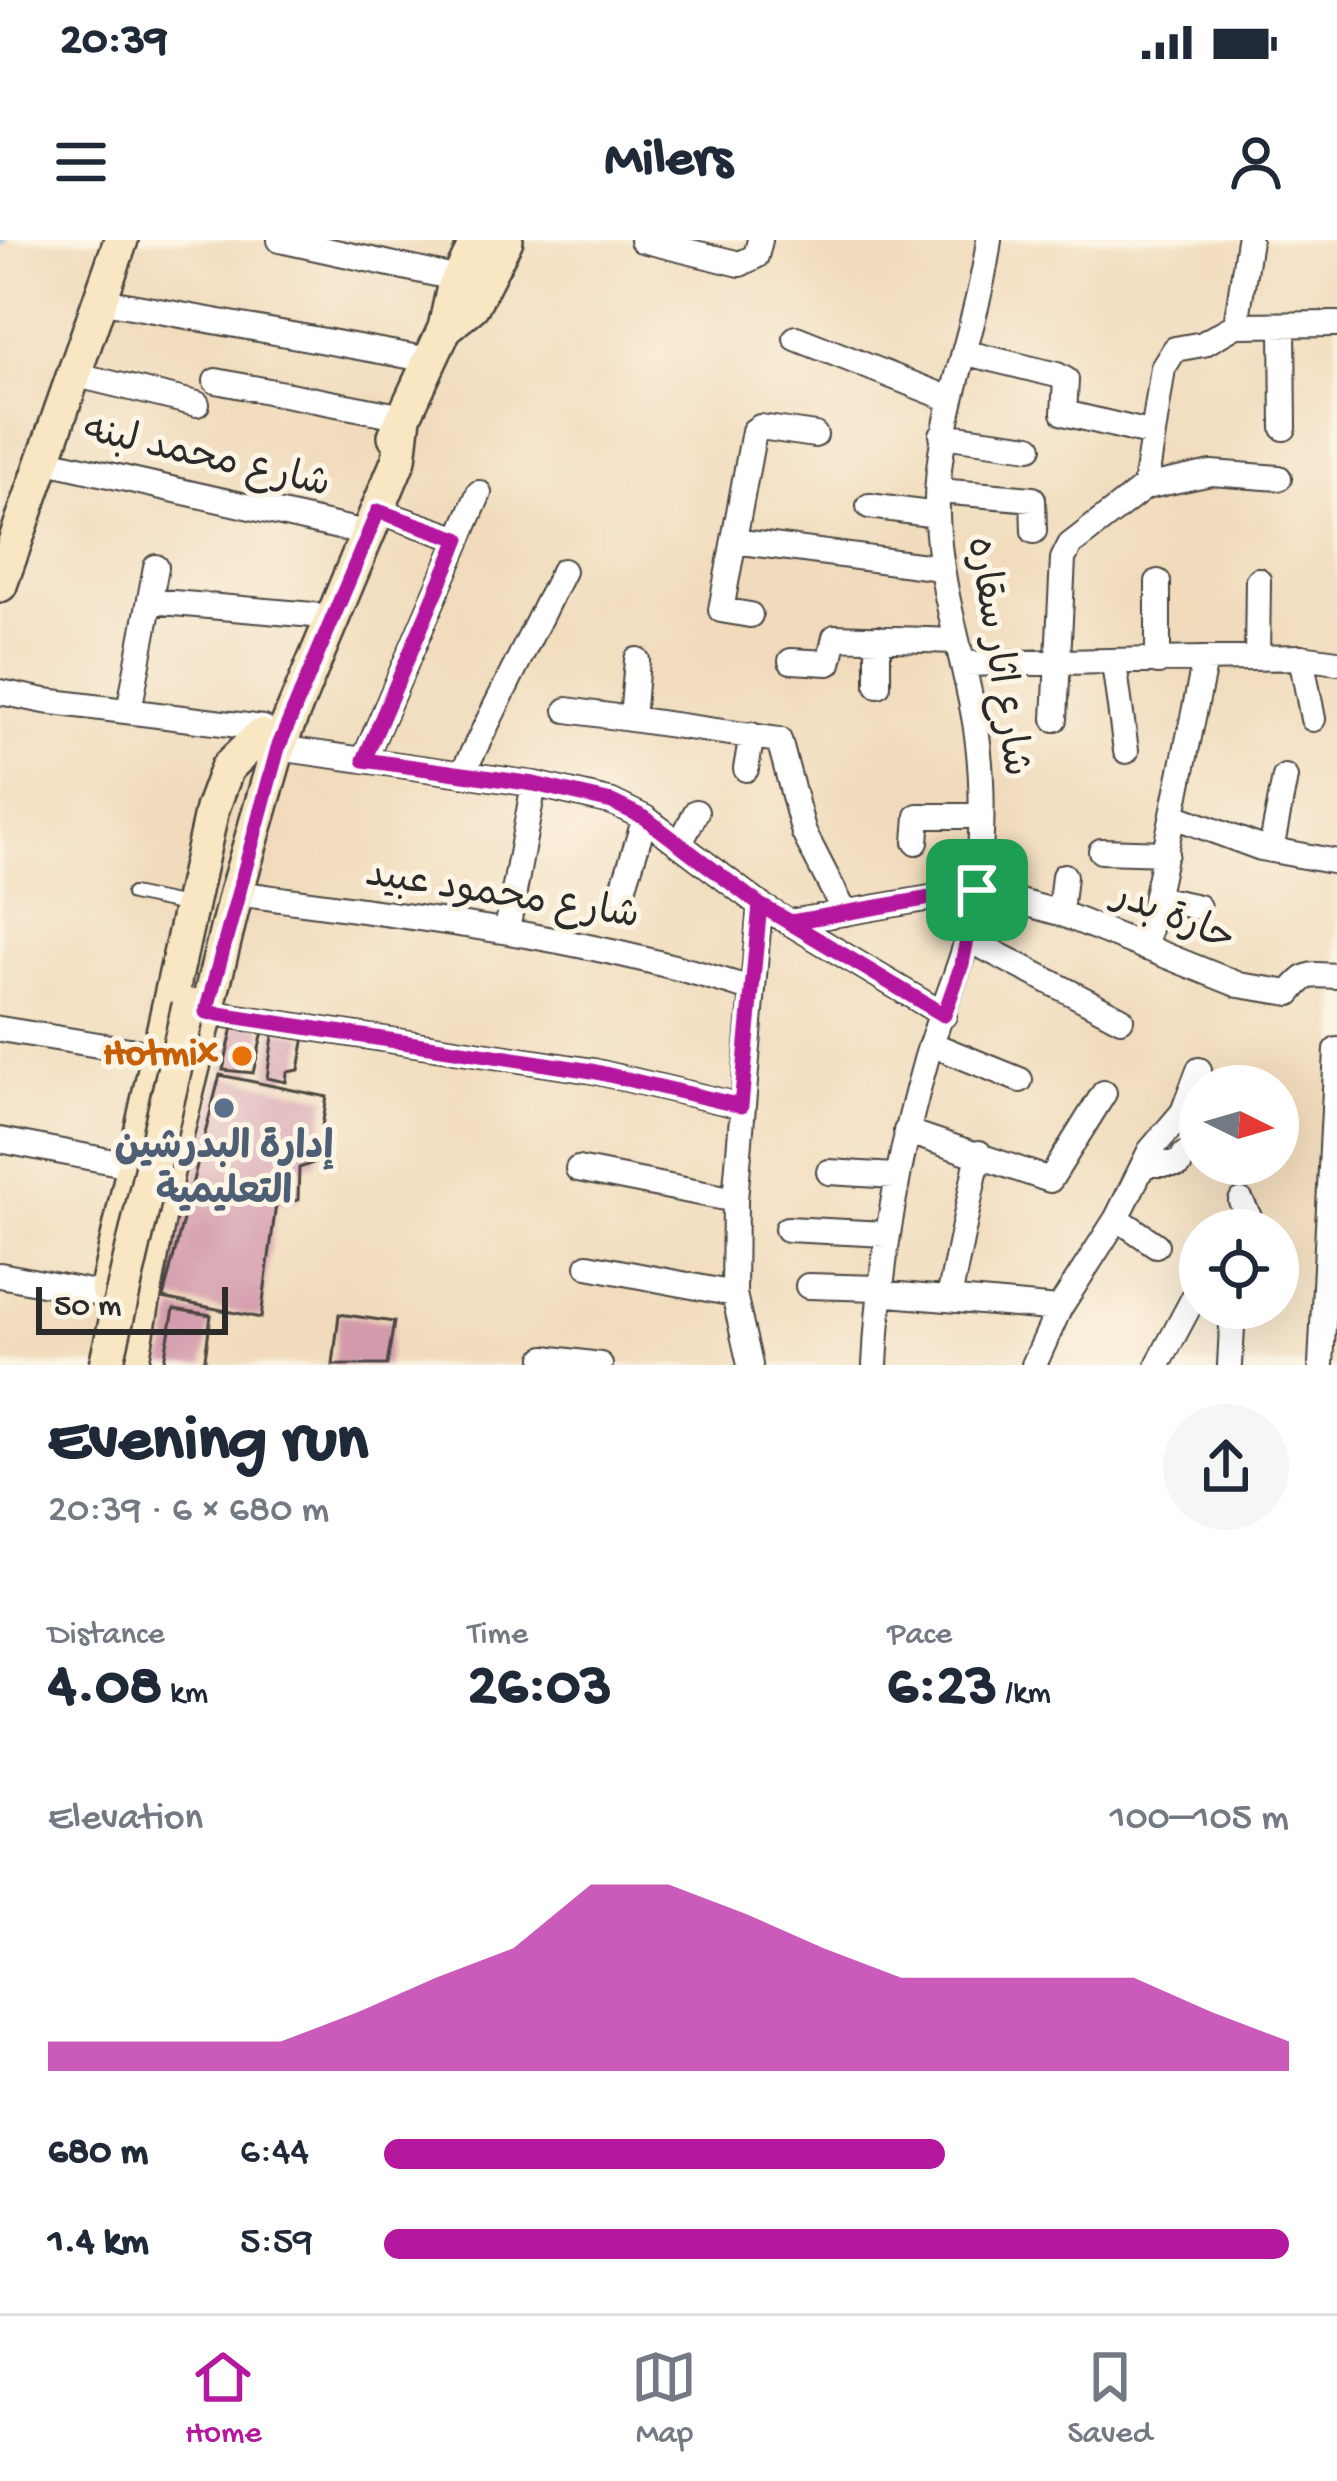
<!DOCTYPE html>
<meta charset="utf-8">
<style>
body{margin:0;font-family:"Gochi Hand","Playpen Sans Arabic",sans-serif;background:#f6f6f7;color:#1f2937;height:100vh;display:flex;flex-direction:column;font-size:45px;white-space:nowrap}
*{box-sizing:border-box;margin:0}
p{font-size:39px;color:#747a83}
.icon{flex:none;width:66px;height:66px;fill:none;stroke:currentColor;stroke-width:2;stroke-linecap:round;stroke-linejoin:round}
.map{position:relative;height:1125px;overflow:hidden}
.side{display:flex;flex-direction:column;background:#fff;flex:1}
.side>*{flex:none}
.needle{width:78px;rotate:95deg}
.fabs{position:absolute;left:1179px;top:825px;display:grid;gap:24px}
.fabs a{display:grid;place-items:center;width:120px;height:120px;border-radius:50%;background:#fff;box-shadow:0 12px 48px #0002;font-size:60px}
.scale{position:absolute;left:36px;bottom:30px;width:192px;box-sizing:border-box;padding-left:12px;border:6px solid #2b2b2b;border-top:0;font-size:33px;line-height:42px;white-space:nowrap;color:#2b2b2b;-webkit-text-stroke:9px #fcf5e5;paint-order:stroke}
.pin{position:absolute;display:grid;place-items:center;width:102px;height:102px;color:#fff;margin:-51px;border-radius:24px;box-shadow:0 6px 18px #0006}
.round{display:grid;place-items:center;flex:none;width:126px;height:126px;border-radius:63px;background:#f6f6f7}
.head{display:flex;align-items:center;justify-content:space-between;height:204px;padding:0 48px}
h1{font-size:66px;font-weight:800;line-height:90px}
.metrics{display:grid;grid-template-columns:repeat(3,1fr);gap:18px;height:204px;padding:12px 48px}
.metrics div{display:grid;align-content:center}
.metrics b{font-size:60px;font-weight:800}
.metrics small{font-size:33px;font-weight:400}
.metrics p{font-size:33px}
.chart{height:336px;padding:24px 48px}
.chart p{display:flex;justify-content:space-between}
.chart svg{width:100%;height:216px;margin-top:12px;fill:#b5179e;opacity:.7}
ul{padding:0 48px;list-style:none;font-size:39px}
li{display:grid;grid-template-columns:192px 144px 1fr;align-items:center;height:90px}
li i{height:30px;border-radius:15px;background:#b5179e}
.status{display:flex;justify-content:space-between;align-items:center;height:84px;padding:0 60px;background:#fff;direction:ltr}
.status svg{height:33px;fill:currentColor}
header{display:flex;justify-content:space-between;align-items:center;height:156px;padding:0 48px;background:#fff;font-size:54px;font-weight:800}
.tab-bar{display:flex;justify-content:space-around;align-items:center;height:168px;border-top:3px solid #e0e1e3;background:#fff;font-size:33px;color:#747a83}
.tab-bar a{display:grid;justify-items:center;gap:6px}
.tab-bar .active{color:#b5179e}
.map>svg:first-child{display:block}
</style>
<div class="status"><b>20:39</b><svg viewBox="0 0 49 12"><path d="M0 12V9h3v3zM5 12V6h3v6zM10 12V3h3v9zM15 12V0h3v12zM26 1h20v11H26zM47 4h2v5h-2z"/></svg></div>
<header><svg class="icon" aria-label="menu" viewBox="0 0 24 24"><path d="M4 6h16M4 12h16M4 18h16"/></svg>Milers<svg class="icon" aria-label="person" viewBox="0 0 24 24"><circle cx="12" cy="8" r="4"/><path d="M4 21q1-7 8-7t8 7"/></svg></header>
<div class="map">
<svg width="1337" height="1125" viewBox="0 0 1337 1125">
<rect width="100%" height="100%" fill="#fcf5e5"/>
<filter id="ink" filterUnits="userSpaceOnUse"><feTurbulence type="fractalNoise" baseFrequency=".00833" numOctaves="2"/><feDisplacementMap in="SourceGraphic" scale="24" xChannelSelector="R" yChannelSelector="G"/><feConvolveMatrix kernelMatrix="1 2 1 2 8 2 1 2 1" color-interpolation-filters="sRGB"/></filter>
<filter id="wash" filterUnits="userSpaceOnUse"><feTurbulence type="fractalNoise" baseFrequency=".004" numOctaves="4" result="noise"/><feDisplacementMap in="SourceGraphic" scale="48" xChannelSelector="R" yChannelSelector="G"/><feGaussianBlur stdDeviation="2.7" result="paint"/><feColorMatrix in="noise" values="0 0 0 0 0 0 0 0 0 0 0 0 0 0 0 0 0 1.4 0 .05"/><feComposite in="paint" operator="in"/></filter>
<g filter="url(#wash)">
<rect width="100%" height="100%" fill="#f1dbbc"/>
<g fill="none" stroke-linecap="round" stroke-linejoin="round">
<path stroke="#60a8d7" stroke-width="8" d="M0 2 2 0"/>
</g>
<g id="blocks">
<path fill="#d39aab" d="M234 783 264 788 253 833 223 830Z
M274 789 305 796 299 830 287 832 286 842 267 838Z
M220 835 327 857 316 922 299 928 298 960 276 964 261 1078 163 1058Z
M174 1069 211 1075 204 1125H163Z
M339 1074 394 1082 387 1125H333Z"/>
</g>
</g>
<g filter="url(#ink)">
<use href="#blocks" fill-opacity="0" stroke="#494541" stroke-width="3"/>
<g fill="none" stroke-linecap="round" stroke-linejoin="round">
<g stroke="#494541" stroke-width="16">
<path id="lane" d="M132 654 190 666"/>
</g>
<g stroke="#494541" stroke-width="28">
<path id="street" d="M280 0 459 39
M642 0 740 24 756 16 760 0
M98 60 430 120
M1236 85 1249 0
M1283 87 1284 188
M796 98 950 159
M967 113 1057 135 1066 140 1064 173 1153 194
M73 134 197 164
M216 141 404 177
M942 195 1030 207
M43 220 352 290
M1145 247 1163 128 1175 109 1203 104 1236 85 1337 84
M938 251 1033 259 1034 291
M869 266 937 275
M378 271 459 299
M734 301 941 328
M150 361 313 375
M750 375 721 370 754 191 760 187 815 195
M878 398V445
M1301 417 1313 479
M1257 418 1258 340
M791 421 829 423 835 397 956 401
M1158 422V342
M1114 423 1126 511
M963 424 1301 417 1337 422
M0 452 45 461 263 488
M567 470 779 500 804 593 845 673
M129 471 156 327
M632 479 637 420
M1055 479 1063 319 1070 305 1145 247 1211 233 1279 238
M278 508 534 544 612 562 645 578 760 665 944 775
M364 520 479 253
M746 529 752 495
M462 534 563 331
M1174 576 1261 608 1337 622
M916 602 918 576H981
M680 604 696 572
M1271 610 1285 537
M1101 611 1166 613
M622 652 645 578
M236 653C410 677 584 695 753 750
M1156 658 1198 667
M1060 673 1064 636
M791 682 977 650 1060 673 1239 745 1290 753C1307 731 1310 735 1337 736
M507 690 534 544
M968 699 1121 779
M1145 708 1205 420
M206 772 593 831 741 866
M0 789 160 815
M931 804 1020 840
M1242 846V844
M906 891 1050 940 1104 853
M0 900 145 928
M1146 924H1180L1184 915 1200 912
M578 929 735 960
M829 932 895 936
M1117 978 1156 1005
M787 989 886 994
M1241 990 1249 977 1241 961
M588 1026 734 1054
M0 1035 106 1055
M808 1046 879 1048
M878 1053 1059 1069
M949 1058 979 913
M545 1118 600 1125
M750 1125 734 1054 735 960 760 665
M875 1125C880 1020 897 922 926 820 943 761 972 709 977 646 983 592 984 536 975 482 963 413 939 348 937 276 934 180 977 94 989 0
M1034 1125 1059 1069 1117 978 1150 911 1183 872 1199 830
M1158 1125 1200 1046
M1230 1125 1233 1068
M1321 1125 1337 810"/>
</g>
<g stroke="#494541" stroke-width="38">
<path id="secondary" d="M445 88 472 66 506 0
M395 196 445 88 453 51 478 0
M0 345 121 0
M107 1048 212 569 227 528 260 496
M131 1125 167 932 236 653 278 508 399 219 404 177"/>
</g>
<use href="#lane" stroke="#fff" stroke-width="12"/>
<use href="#street" stroke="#fff" stroke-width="24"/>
<use href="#secondary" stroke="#f9e7c3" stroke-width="33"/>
<g stroke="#494541" stroke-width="38" stroke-linecap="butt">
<path id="secondary-bridge" d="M106 1125 189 766"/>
</g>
<use href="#secondary-bridge" stroke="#f9e7c3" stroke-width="33"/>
</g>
</g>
<g fill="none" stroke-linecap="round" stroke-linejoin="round" filter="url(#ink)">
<g stroke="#fff" stroke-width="24">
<path id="route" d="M977 650 791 682 760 665 645 578 612 562 534 544 364 520 459 299 378 271 278 508 206 772 592 831 741 866 760 665 944 775 962 724 977 650"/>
</g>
<use href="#route" stroke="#b5179e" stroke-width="15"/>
</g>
<circle fill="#e8710a" stroke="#fcf5e5" stroke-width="4.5" cx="242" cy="816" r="12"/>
<circle fill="#5c6f8a" stroke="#fcf5e5" stroke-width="4.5" cx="224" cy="868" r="12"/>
<g text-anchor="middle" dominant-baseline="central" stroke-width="10" stroke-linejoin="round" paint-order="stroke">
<g font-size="39" fill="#2b2b2b" stroke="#fcf5e5">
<text transform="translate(206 220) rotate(13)">شارع محمد لبنه</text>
<text transform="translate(995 417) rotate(81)">شارع اثار سقاره</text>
<text transform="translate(502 658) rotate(9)">شارع محمود عبيد</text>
<text transform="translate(1173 680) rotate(22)">حارة بدر</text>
</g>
<g font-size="39" font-weight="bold" fill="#c56008" stroke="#fcf5e5" text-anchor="end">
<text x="218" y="816">Hotmix</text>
</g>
<g font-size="39" font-weight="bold" fill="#4e5e75" stroke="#fcf5e5">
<text x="224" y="910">إدارة البدرشين<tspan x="224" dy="45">التعليمية</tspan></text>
</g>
</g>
</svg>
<div class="fabs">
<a><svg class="needle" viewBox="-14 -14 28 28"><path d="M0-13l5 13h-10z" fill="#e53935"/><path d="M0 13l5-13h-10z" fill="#747a83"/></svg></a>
<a><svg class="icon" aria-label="locate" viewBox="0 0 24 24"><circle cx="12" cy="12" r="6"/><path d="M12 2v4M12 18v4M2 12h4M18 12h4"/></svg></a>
</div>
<div class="scale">50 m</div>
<div class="pin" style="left:977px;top:650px;background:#1e9e55"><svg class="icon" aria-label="arrive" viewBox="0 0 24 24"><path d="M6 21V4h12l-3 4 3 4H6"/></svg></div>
</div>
<section class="side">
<div class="head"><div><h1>Evening run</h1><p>20:39 · 6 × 680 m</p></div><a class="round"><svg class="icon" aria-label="share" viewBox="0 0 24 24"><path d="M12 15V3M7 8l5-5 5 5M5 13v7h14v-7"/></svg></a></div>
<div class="metrics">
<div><p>Distance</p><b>4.08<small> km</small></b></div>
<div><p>Time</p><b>26:03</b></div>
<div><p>Pace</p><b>6:23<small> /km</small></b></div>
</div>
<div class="chart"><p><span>Elevation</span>100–105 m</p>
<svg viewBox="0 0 160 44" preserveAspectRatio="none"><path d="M0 44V38L10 38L20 38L30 38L40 32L50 25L60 19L70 6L80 6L90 12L100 19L110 25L120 25L130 25L140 25L150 32L160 38V44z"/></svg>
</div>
<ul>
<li><b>680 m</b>6:44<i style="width:62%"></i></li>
<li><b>1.4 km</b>5:59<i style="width:100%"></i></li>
</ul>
</section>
<nav class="tab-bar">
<a class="active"><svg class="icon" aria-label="home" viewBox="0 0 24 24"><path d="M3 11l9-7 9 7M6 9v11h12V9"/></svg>Home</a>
<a><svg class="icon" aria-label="map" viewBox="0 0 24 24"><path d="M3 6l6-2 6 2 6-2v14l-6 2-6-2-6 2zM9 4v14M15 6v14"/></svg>Map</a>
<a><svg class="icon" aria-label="saved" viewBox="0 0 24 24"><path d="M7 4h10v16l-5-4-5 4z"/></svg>Saved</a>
</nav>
